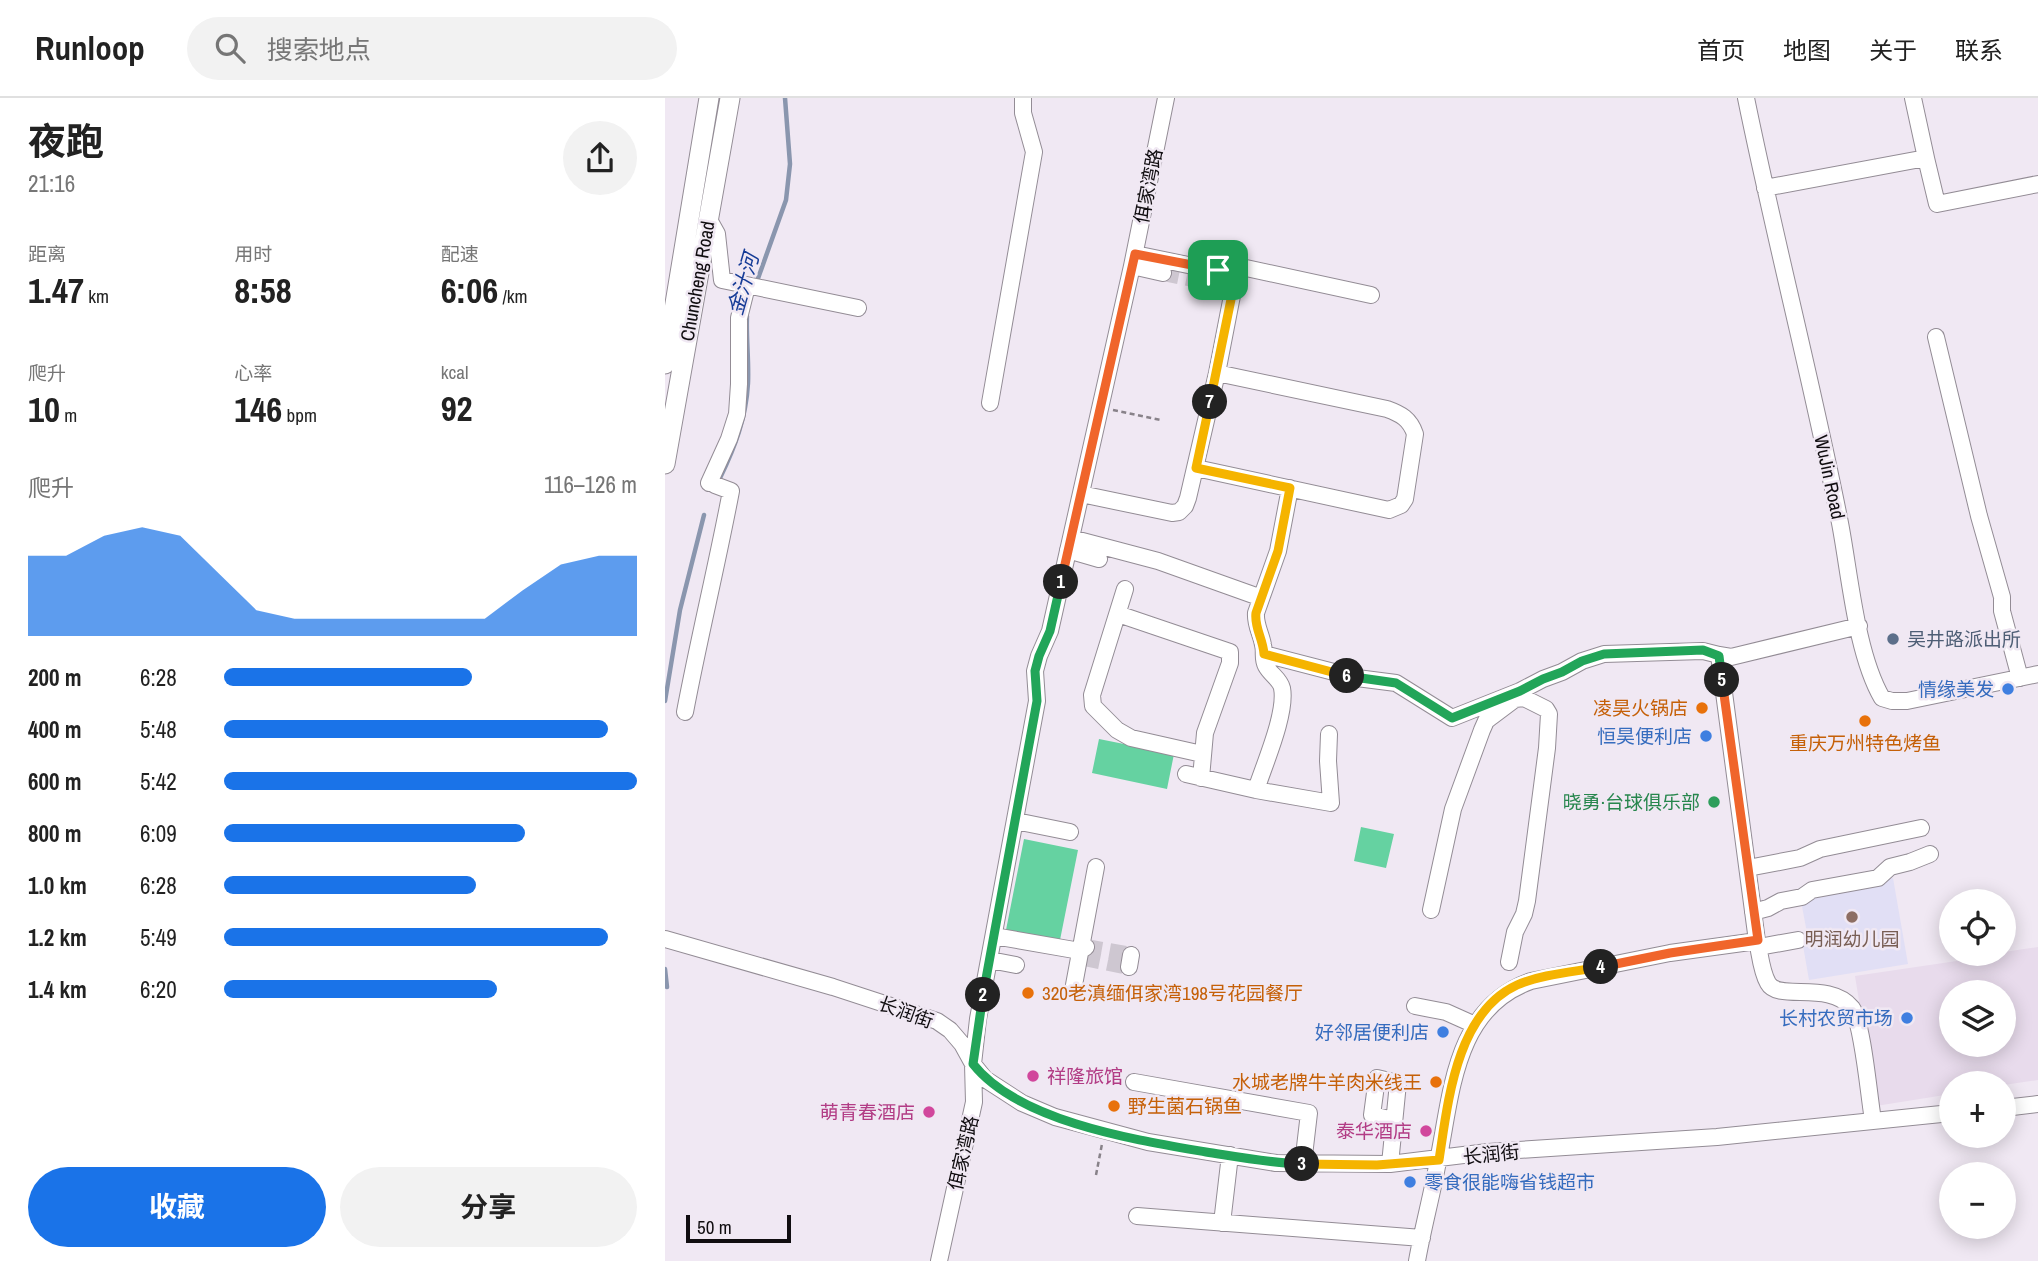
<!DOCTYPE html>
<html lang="zh">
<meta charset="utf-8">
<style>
body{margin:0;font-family:"Archivo Narrow","Noto Sans SC",sans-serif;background:#f2f2f2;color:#222;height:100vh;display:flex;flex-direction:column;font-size:26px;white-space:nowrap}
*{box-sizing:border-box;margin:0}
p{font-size:23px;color:#767676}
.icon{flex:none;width:38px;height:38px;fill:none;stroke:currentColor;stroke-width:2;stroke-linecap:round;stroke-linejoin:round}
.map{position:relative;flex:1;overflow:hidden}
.side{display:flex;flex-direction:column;background:#fff;width:665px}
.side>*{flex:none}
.controls{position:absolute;left:1274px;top:791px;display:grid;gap:14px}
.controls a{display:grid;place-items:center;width:77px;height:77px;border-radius:50%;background:#fff;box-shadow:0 4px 18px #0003;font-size:35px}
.scale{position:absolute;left:21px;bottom:18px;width:105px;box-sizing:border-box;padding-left:7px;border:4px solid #100d10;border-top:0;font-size:19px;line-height:24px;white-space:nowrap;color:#100d10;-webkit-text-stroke:5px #f0e8f3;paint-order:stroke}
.pin{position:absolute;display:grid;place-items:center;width:60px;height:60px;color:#fff;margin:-30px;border-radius:14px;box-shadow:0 4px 10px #0006}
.km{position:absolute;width:35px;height:35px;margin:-18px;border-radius:50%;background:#222;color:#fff;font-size:19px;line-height:35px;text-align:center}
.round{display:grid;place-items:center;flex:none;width:74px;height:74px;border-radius:37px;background:#f2f2f2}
.summary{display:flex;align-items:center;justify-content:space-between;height:119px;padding:0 28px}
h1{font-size:38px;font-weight:700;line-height:52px}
.figures{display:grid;grid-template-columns:repeat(3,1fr);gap:10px;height:119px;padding:7px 28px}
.figures div{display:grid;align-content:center}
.figures b{font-size:35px;font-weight:700}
.figures small{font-size:19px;font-weight:400}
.figures p{font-size:19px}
.chart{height:196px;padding:14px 28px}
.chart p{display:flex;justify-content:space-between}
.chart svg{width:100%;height:126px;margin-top:7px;fill:#1a73e8;opacity:.7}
.button{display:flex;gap:14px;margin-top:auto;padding:14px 28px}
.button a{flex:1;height:80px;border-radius:42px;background:#1a73e8;color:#fff;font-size:28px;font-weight:700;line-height:80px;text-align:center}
.button a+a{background:#f2f2f2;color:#222}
ul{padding:0 28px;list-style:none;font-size:23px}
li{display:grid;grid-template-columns:112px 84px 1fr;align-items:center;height:52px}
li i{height:18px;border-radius:9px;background:#1a73e8}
header{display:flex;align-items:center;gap:42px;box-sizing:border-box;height:98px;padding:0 35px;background:#fff;border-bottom:2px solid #e0e0e0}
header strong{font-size:33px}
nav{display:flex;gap:38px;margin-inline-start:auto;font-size:24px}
.search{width:490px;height:63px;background:#f2f2f2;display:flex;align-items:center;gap:18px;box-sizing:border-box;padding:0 24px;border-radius:38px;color:#767676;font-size:26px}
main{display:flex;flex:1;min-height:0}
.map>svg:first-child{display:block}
</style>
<header>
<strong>Runloop</strong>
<div class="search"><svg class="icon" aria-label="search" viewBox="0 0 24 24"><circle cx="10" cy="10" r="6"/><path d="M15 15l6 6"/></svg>搜索地点</div>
<nav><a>首页</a><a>地图</a><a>关于</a><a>联系</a></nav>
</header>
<main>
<section class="side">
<div class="summary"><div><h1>夜跑</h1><p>21:16</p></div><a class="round"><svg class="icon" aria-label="share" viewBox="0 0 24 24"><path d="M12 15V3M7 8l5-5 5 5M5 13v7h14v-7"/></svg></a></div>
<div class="figures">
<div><p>距离</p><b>1.47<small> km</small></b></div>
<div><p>用时</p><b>8:58</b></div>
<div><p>配速</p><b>6:06<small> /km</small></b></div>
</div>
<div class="figures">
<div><p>爬升</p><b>10<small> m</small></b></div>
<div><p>心率</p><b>146<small> bpm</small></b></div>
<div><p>kcal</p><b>92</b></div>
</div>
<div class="chart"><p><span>爬升</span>116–126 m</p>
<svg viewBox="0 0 160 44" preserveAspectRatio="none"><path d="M0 44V16L10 16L20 9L30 6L40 9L50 22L60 35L70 38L80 38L90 38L100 38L110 38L120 38L130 28L140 19L150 16L160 16V44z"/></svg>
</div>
<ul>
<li><b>200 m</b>6:28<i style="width:60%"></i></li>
<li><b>400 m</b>5:48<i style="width:93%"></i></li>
<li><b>600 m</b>5:42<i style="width:100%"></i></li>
<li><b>800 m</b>6:09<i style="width:73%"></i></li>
<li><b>1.0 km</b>6:28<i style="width:61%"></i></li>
<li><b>1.2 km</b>5:49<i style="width:93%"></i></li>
<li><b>1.4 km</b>6:20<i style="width:66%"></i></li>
</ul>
<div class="button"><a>收藏</a><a>分享</a></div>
</section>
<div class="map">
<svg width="1373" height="1163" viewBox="0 0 1373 1163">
<rect width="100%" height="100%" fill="#f0e8f3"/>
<path fill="#e8dbec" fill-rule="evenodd" d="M1373 849V982L1339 987V985H1286V996L1211 1008 1190 878 1339 856V854ZM1286 894H1339V947H1286Z"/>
<path fill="#e1dff5" d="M1228 780 1243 866 1144 882 1136 836 1142 835 1136 803 1147 793Z"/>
<path fill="#65d2a1" d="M434 641 509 656 502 691 427 675Z
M696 729 729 736 721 770 689 763Z
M359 741 413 752 395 842 341 832Z"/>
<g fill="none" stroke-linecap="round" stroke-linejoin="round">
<path stroke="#8a96ae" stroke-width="4.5" d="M91 186 121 102 125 66 120 0
M55 380C70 349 81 320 83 285 84 262 81 240 82 218
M0 603 15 512 39 417
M0 871 2 889"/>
<path stroke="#cec7d1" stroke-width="16" stroke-dasharray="16 8" stroke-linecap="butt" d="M498 175 548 185
M421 849 466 857
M419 860 464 869"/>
<g stroke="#938c95" stroke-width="18">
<path id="minor" d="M1081 0C1110 142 1147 283 1175 425 1185 477 1191 555 1217 600L1227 603H1242L1373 576
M1248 0 1261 60
M1100 90 1261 60 1272 106 1373 86
M43 120 52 136 57 182 193 210
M558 165 706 197
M467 168 498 175
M1271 239 1314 418 1337 499V513L1355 580
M325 305 369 54 358 15V0
M531 370 724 412 736 407 740 401 750 336C745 321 736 316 722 311L552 275
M44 385 64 341 72 316 74 286V220L82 188
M416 396 507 415 514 414 520 408 523 400 552 275 571 177 470 156
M406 440 493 463 591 498
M403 452 434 461
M460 491 427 597 428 608 452 632 466 640 537 656
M453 516 565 554V565L540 635 536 680
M599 556 692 580 731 585 787 620 855 593 878 581 897 574 917 563 939 556 1038 553 1054 557 1066 559 1194 528
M1054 557 1092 843C1095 855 1096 873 1103 885 1113 904 1164 882 1187 910 1198 926 1204 1000 1208 1022
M20 614C34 540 52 467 66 393L50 387
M521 676 591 692 666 705 663 663 664 636
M591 692C599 667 622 615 617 590 615 581 605 576 601 568 597 561 600 554 598 547 596 535 590 527 591 515L613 453 625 390
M351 723 405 734
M1083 770 1135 760 1155 751 1256 730
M766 812 788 711 817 632 821 623 826 619 850 601 859 600 881 611 884 616 882 650 862 803 859 816 850 834 844 864
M1088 814 1103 810 1116 803 1137 799 1147 792 1213 780 1225 769 1245 764 1265 756
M329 838 415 853 421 849
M0 841 168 889 272 923 285 932 297 946 308 966 320 981 357 1005 390 1019 483 1044 611 1065 725 1066 823 1054 1052 1039 1286 1015
M1094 849 1133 842
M325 862 351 867
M464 869 466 857
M409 887 431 769
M750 908 781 914 810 927
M469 984 644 1015 638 1066
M1339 1010 1373 1006
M725 1066 733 985 712 980 707 1017 729 1022
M472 1118 757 1140
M557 1125 565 1057
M274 1163 309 1004 308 966 313 921 372 603 370 573 374 558 385 533 467 168 501 0
M752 1163C758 1129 767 1097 773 1063 787 995 789 910 866 883L1005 855 1092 843"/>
</g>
<g stroke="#938c95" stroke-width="21">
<path id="major" d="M0 266 44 0
M0 366 65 0"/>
</g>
<path stroke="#888289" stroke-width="2.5" stroke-dasharray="5 3.5" stroke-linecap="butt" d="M448 312 496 322
M431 1077 437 1046"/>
<use href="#minor" stroke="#fff" stroke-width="16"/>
<use href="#major" stroke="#fff" stroke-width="19"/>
</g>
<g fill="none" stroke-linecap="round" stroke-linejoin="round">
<g stroke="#fff" stroke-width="14">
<path id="split-1" d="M396 484 470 156 553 172"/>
</g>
<g stroke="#fff" stroke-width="14">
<path id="split-2" d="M318 897 372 603 370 573 374 558 385 533 396 484"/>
</g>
<g stroke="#fff" stroke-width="14">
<path id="split-3" d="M318 897 308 966C354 1024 471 1042 541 1054 573 1059 605 1065 637 1066"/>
</g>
<g stroke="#fff" stroke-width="14">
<path id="split-4" d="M637 1066 712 1067 774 1062C783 1004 791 915 852 887 877 876 909 874 936 869"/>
</g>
<g stroke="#fff" stroke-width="14">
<path id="split-5" d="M936 869 1005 855 1093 842 1057 582"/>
</g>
<g stroke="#fff" stroke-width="14">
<path id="split-6" d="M682 578 731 585 787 620 855 593 878 581 897 574 917 563 939 556 1038 552 1054 558 1057 582"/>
</g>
<g stroke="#fff" stroke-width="14">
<path id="split-7" d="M545 304 531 370 625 390 613 453 591 515C589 529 598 541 599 556L682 578"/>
</g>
<g stroke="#fff" stroke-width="14">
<path id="split-8" d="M545 304 571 177 553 172"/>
</g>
<use href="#split-1" stroke="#f0652b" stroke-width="9"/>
<use href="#split-2" stroke="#22a559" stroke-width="9"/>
<use href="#split-3" stroke="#22a559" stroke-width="9"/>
<use href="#split-4" stroke="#f5b400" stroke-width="9"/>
<use href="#split-5" stroke="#f0652b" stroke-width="9"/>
<use href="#split-6" stroke="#22a559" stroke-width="9"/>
<use href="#split-7" stroke="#f5b400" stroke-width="9"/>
<use href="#split-8" stroke="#f5b400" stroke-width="9"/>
</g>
<circle fill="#5c6f8a" stroke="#f0e8f3" stroke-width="2.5" cx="1228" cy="541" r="7"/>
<g fill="#3f7fe0" stroke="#f0e8f3" stroke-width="2.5">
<circle cx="1343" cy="591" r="7"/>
<circle cx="1041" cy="638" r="7"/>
<circle cx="1242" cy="920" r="7"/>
<circle cx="778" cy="934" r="7"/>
<circle cx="745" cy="1084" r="7"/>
</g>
<g fill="#e8710a" stroke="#f0e8f3" stroke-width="2.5">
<circle cx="1037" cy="610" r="7"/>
<circle cx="1200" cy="623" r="7"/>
<circle cx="363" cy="895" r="7"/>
<circle cx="771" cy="984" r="7"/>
<circle cx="449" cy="1008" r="7"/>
</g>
<circle fill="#2e9e5b" stroke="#f0e8f3" stroke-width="2.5" cx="1049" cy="704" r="7"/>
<circle fill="#8d6e63" stroke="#f0e8f3" stroke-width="2.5" cx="1187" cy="819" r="7"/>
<g fill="#d1479c" stroke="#f0e8f3" stroke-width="2.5">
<circle cx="368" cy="978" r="7"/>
<circle cx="264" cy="1014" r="7"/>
<circle cx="761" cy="1033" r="7"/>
</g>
<g text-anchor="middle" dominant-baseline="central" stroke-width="5" stroke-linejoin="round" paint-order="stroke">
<g font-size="19" fill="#100d10" stroke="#f0e8f3">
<text transform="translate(483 88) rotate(-79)">佴家湾路</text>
<text transform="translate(32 183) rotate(-80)">Chuncheng Road</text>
<text transform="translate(1165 379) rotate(78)">WuJin Road</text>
<text transform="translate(241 914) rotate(20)">长润街</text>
<text transform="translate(298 1055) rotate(-77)">佴家湾路</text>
<text transform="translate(826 1056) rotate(-6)">长润街</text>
</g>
<g font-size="19" fill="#4e5e75" stroke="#f0e8f3" text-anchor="start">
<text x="1242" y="541">吴井路派出所</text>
</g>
<g font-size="19" fill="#366cbe" stroke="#f0e8f3" text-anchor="end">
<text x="1329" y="591">情缘美发</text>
<text x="1027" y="638">恒昊便利店</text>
<text x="1228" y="920">长村农贸市场</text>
<text x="764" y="934">好邻居便利店</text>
<text x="759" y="1084" text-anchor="start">零食很能嗨省钱超市</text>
</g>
<g font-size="19" fill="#c56008" stroke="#f0e8f3" text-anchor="end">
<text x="1023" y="610">凌昊火锅店</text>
<text x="1200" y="645" text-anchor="middle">重庆万州特色烤鱼</text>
<text x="377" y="895" text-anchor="start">320老滇缅佴家湾198号花园餐厅</text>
<text x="757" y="984">水城老牌牛羊肉米线王</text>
<text x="463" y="1008" text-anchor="start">野生菌石锅鱼</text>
</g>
<g font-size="19" fill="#27864d" stroke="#f0e8f3" text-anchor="end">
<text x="1035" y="704">晓勇·台球俱乐部</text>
</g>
<g font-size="19" fill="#785e54" stroke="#f0e8f3">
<text x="1187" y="841">明润幼儿园</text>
</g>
<g font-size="19" fill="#b23c85" stroke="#f0e8f3" text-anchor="end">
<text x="382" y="978" text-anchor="start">祥隆旅馆</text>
<text x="250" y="1014">萌青春酒店</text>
<text x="747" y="1033">泰华酒店</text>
</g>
<g font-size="21" font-style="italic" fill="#163c97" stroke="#f0e8f3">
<text transform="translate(78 186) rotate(-74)">金汁河</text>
</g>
</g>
</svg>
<div class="controls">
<a><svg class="icon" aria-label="locate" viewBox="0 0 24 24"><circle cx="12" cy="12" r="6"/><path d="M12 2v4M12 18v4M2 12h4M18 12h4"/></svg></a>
<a><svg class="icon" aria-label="layers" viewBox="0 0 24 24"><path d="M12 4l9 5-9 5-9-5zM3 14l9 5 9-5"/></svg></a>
<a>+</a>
<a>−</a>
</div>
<div class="scale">50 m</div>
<div class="pin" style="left:553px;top:172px;background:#1e9e55"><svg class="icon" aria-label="arrive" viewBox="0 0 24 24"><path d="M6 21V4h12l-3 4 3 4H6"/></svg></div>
<b class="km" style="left:396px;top:484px">1</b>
<b class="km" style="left:318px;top:897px">2</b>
<b class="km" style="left:637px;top:1066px">3</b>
<b class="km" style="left:936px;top:869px">4</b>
<b class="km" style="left:1057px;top:582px">5</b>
<b class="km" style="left:682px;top:578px">6</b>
<b class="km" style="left:545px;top:304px">7</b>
</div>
</main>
